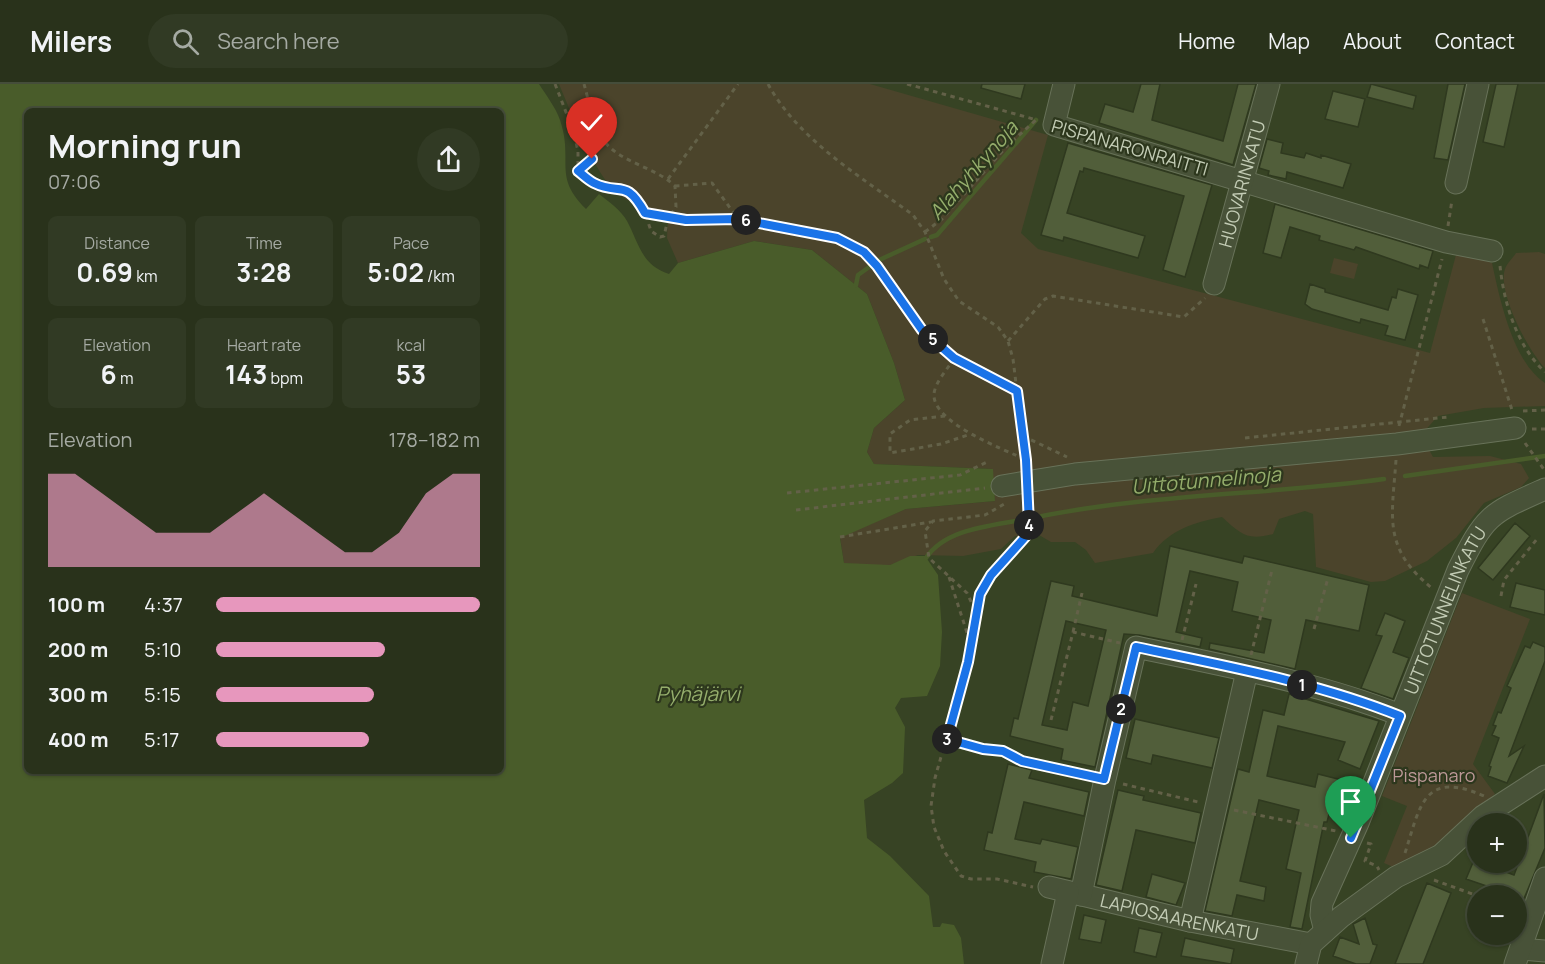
<!DOCTYPE html>
<meta charset="utf-8">
<style>
body{margin:0;font-family:Manrope,sans-serif;background:#313a24;color:#f1f3f6;height:100vh;display:flex;flex-direction:column;font-size:22px;white-space:nowrap}
*{box-sizing:border-box;margin:0}
p{font-size:20px;color:#a5aaa3}
.icon{flex:none;width:33px;height:33px;fill:none;stroke:currentColor;stroke-width:2;stroke-linecap:round;stroke-linejoin:round}
.map{position:relative;flex:1;overflow:hidden}
.drawer{position:absolute;left:24px;top:24px;width:480px;height:666px;display:flex;flex-direction:column;background:#29321b;border-radius:9px;box-shadow:0 2px 4px #0004,0 0 0 2px #454d3a}
.drawer>*{flex:none}
.controls{position:absolute;left:1467px;top:729px;display:grid;gap:12px}
.controls a{display:grid;place-items:center;width:60px;height:60px;border-radius:50%;background:#29321b;box-shadow:0 2px 4px #0004,0 0 0 2px #454d3a;font-size:30px}
.pin{position:absolute;display:grid;place-items:center;width:51px;height:51px;color:#fff;margin:-62px -26px;border-radius:50% 50% 50% 0;rotate:-45deg;box-shadow:0 0 6px #0007}
.pin .icon{rotate:45deg}
.km{position:absolute;width:30px;height:30px;margin:-15px;border-radius:50%;background:#222;color:#fff;font-size:16px;line-height:30px;text-align:center}
.round{display:grid;place-items:center;flex:none;width:63px;height:63px;border-radius:32px;background:#313a24}
.headline{display:flex;align-items:center;justify-content:space-between;height:102px;padding:0 24px}
h1{font-size:33px;font-weight:700;line-height:45px}
.stats{display:grid;grid-template-columns:repeat(3,1fr);gap:9px;height:102px;padding:6px 24px}
.stats div{display:grid;align-content:center;border-radius:9px;background:#313a24;text-align:center}
.stats b{font-size:26px;font-weight:700}
.stats small{font-size:16px;font-weight:400}
.stats p{font-size:16px}
.chart{height:168px;padding:12px 24px}
.chart p{display:flex;justify-content:space-between}
.chart svg{width:100%;height:108px;margin-top:6px;fill:#e797bd;opacity:.7}
ul{padding:0 24px;list-style:none;font-size:20px}
li{display:grid;grid-template-columns:96px 72px 1fr;align-items:center;height:45px}
li i{height:15px;border-radius:8px;background:#e797bd}
header{display:flex;align-items:center;gap:36px;box-sizing:border-box;height:84px;padding:0 30px;background:#29321b;border-bottom:2px solid #454d3a}
header strong{font-size:28px}
nav{display:flex;gap:33px;margin-inline-start:auto;font-size:21px}
.search{width:420px;height:54px;background:#313a24;display:flex;align-items:center;gap:15px;box-sizing:border-box;padding:0 21px;border-radius:33px;color:#a5aaa3;font-size:22px}
.map>svg:first-child{display:block}
</style>
<header>
<strong>Milers</strong>
<div class="search"><svg class="icon" aria-label="search" viewBox="0 0 24 24"><circle cx="10" cy="10" r="6"/><path d="M15 15l6 6"/></svg>Search here</div>
<nav><a>Home</a><a>Map</a><a>About</a><a>Contact</a></nav>
</header>
<div class="map">
<svg width="1545" height="880" viewBox="0 0 1545 880">
<rect width="100%" height="100%" fill="#374324"/>
<path fill="#4b442b" d="M559 0H870L1048 51 1021 149 1038 165 1430 269 1457 167 1492 179C1500 216 1513 278 1545 299V322L1484 324 1438 332 1421 351 1433 373 1490 372 1521 380 1529 394 1521 403 1484 419 1456 454 1427 477 1385 497 1371 498 1316 483 1313 430 1305 427 1279 435 1273 450C1247 457 1241 450 1222 433 1195 438 1169 446 1153 469L1095 479 1086 466 1075 458H1051L1039 451 1015 452 1001 465 963 472 918 471 890 481 872 482 844 479 840 453 906 425 995 417 992 385 874 380 867 368 874 344 905 316 894 279 867 210 812 166 754 157 678 179 667 154 668 132C650 125 624 119 611 103 591 80 571 29 559 0Z
M1539 168 1545 170V284C1529 268 1497 208 1505 185 1507 179 1513 174 1516 169Z
M1334 174 1358 180 1354 195 1330 189Z
M1462 509 1530 535 1473 680 1495 710 1431 766 1393 783 1384 779 1407 722 1382 712Z"/>
<path fill="#495c2a" fill-rule="evenodd" d="M0 0H539C546 11 556 24 560 36 574 77 552 92 586 125L599 110C608 117 621 126 627 137 639 159 641 181 669 190L678 179 754 157 812 166 867 210 894 279 905 316 874 344 867 368 874 380 993 385 995 417 906 425 840 454 844 479 890 481 910 472H925L938 491 942 548 940 582 927 612 901 614 895 624 905 643 903 689 892 699 864 716 867 754 890 772 929 812 933 843H940L942 839 954 841 961 854 964 880H0ZM27 27H501V687H27Z"/>
<g fill="none" stroke-linecap="round" stroke-linejoin="round">
<path stroke="#495c2a" stroke-width="4.5" d="M931 153 937 151 1036 36
M877 177 925 155
M856 201 858 191 872 181
M1405 392 1545 372
M1032 434C1148 410 1267 411 1384 395
M926 474C946 444 992 442 1026 435"/>
</g>
<path fill="#515e3a" stroke="#2f391f" stroke-width="1.5" fill-rule="evenodd" d="M982 0H1025L1021 15 981 4Z
M1141 0H1160L1152 36 1223 57 1238 0H1256L1233 81 1099 39 1105 20 1133 28Z
M1371 0 1416 12 1413 25 1367 13Z
M1448 0H1465L1448 76 1434 74Z
M1496 0H1518L1504 63 1483 58Z
M1333 7 1365 15 1358 43 1325 35Z
M1267 55 1283 59 1281 69 1304 74 1306 69 1321 74V71L1351 80 1343 104 1287 88 1286 95 1268 91 1269 87 1259 84Z
M1068 59 1212 101 1185 193 1163 186 1184 112 1084 84 1083 88 1080 87 1067 129 1145 152 1138 174 1064 153 1063 157 1041 151Z
M1275 120 1433 167 1428 184 1420 181 1419 185 1356 163 1354 166 1319 156 1320 152 1290 143 1281 174 1263 169Z
M1310 200 1325 205V208L1388 226 1392 213 1396 214 1398 205 1418 211 1405 256 1385 251 1388 242 1361 235 1360 239 1312 225 1305 220Z
M1515 439 1530 452 1493 496 1478 484Z
M1170 462 1242 479 1244 472 1369 501 1359 547 1306 536 1295 585 1209 565 1210 559 1264 569 1271 536 1232 527 1238 498 1190 487 1176 548 1202 554 1200 563 1139 551 1124 550 1095 683 1061 676 1063 665 1010 652 1014 634 1018 635 1051 497 1074 502 1072 512 1157 532ZM1066 537 1106 546 1088 622 1073 618 1067 646 1042 641Z
M1516 499 1545 506V531L1510 523Z
M1385 529 1405 537 1393 568 1409 574 1393 615 1361 604 1382 552 1376 551Z
M1533 558 1545 563V577L1509 672 1524 662 1507 699 1488 692 1491 683 1489 682 1499 654 1492 651 1496 642 1493 641 1498 628 1501 629 1511 604 1507 602 1525 562 1530 564Z
M1289 610 1379 637 1360 685 1338 676 1345 658 1278 642 1267 692 1315 703 1318 690 1338 695 1327 738H1324L1302 845 1290 843 1301 789 1286 785 1299 726 1259 716 1240 797 1266 803 1264 817 1237 811 1232 832 1205 827 1238 685 1249 688 1263 626 1284 631Z
M1135 635 1219 654 1212 684 1153 671 1151 680 1126 674Z
M1008 680 1032 686 1029 694 1089 708 1084 732 1024 718 1015 755 1040 760 1042 755 1078 763 1071 795 1034 788 1036 778 984 766 988 748 992 749Z
M1118 706 1144 712 1143 716 1201 729 1195 759 1136 746 1122 807 1096 801Z
M1544 710 1545 764 1523 817 1516 815V812L1466 795 1474 776 1514 791Z
M1152 790 1185 799 1176 821 1146 813Z
M1427 799 1451 809 1423 880H1395Z
M1084 831 1106 836 1101 859 1079 855Z
M1365 834 1373 860 1377 861 1370 880H1356L1333 872 1340 853 1359 860 1353 840Z
M1139 844 1162 849 1156 873 1134 868Z
M1185 854 1234 865 1231 880 1181 872Z"/>
<g fill="none" stroke-linecap="round" stroke-linejoin="round">
<g stroke="#687259" stroke-width="23">
<g id="minor">
<path d="M1064 0 1054 41 1446 158 1492 167"/>
<path d="M1456 99 1478 0"/>
<path id="s1" d="M1214 200 1269 0"/>
<path d="M1002 402 1075 390 1397 360 1515 344"/>
<path id="s2" d="M1049 803 1190 837 1311 860"/>
<path d="M1081 811 1105 695 1136 563C1225 582 1316 598 1400 631"/>
<path d="M1190 837 1247 587"/>
<path id="s3" d="M1325 847 1321 831 1322 819 1358 739 1458 486C1486 430 1489 430 1545 405"/>
<path d="M1521 865 1545 867"/>
<path d="M1052 880 1068 808"/>
<path d="M1306 880 1311 860 1341 833 1396 793 1441 771 1483 732 1545 692"/>
<path d="M1515 880 1545 794"/>
</g>
</g>
<path stroke="#636148" stroke-width="3" stroke-dasharray="4.5 4.5" stroke-linecap="butt" d="M555 0 573 46 578 67V87
M584 0C589 17 593 42 604 57 621 79 655 83 675 102L676 123 668 135 664 152 660 153 651 147 645 129
M768 0C799 57 863 94 913 131L925 148 944 195 959 217 998 243 1008 257 1013 275 1026 380
M907 0 1037 36
M578 87C583 91 588 96 594 99 620 112 625 93 645 129L686 136 738 135 837 154 864 168 922 246 954 274 1017 307
M578 87 604 58
M668 95 738 0
M675 102 712 99 738 135
M1448 142 1452 116
M925 148 942 135 1007 62 1036 36
M1500 182C1504 220 1517 262 1545 288
M1483 235 1512 326
M1008 257 1045 215 1053 212 1184 233 1205 214
M954 274C948 285 935 298 934 310 932 339 1004 365 1026 376
M1523 327 1545 326
M945 332 910 336 890 350V369L941 360 971 350
M1399 342 1442 175
M1532 345H1545
M1023 352 1067 373
M1245 354 1448 333
M1525 359 1545 387
M1396 376C1392 434 1382 464 1433 505
M787 409 960 391 987 378
M1029 416 1030 434 1026 452 991 491 980 509 968 578 935 694 931 722 934 743 944 767 961 792 971 795H997L1033 803
M796 426 985 404
M840 453 931 438
M949 493 970 558
M1501 512 1504 496 1537 455
M975 526 967 509 929 474 925 447 933 437 985 431 1006 419
M1314 545 1328 494
M1073 548 1082 509
M1182 556 1196 500
M1251 571 1272 486
M1051 636 1073 548 1120 559
M947 655 983 665 1003 667 1021 677 1087 691
M1123 700 1198 718
M1234 726 1336 747
M1367 759 1371 760 1365 777 1377 782 1379 786
M1405 769C1420 723 1423 685 1484 712
M1434 796 1478 812"/>
<use href="#minor" stroke="#485238" stroke-width="21"/>
</g>
<g fill="none" stroke-linecap="round" stroke-linejoin="round">
<g stroke="#fff" stroke-width="12">
<path id="route" d="M592 75 578 87C583 91 588 96 594 99 620 112 625 93 645 129L686 136 738 135 837 154 864 168 877 182 922 246 954 274 1017 307 1026 376 1029 440 1026 452 991 491 980 510 968 578 947 655 983 665 1003 667 1022 677 1104 695 1136 563C1225 582 1316 598 1400 632L1351 754"/>
</g>
<use href="#route" stroke="#1a73e8" stroke-width="8"/>
</g>
<g text-anchor="middle" dominant-baseline="central" stroke-width="4.5" stroke-linejoin="round" paint-order="stroke">
<g font-size="18" fill="#c3ccb5" stroke="#2d371d">
<text transform="translate(1130 63) rotate(16)">PISPANARONRAITTI</text>
<text stroke="none"><textPath href="#s1" startOffset="104">HUOVARINKATU</textPath></text>
<text stroke="none"><textPath href="#s3" startOffset="346">UITTOTUNNELINKATU</textPath></text>
<text stroke="none"><textPath href="#s2" startOffset="134">LAPIOSAARENKATU</textPath></text>
</g>
<g font-size="18" fill="#bc9897" stroke="#2d371d">
<text x="1434" y="691">Pispanaro</text>
</g>
<g font-size="20" font-style="italic" fill="#95ae6c" stroke="#2d371d">
<text transform="translate(973 86) rotate(-49)">Alahyhkynoja</text>
<text transform="translate(1206 396) rotate(-5)">Uittotunnelinoja</text>
<text x="698" y="609">Pyhäjärvi</text>
</g>
</g>
</svg>
<div class="controls">
<a>+</a>
<a>−</a>
</div>
<div class="pin" style="left:1351px;top:754px;background:#1e9e55"><svg class="icon" aria-label="arrive" viewBox="0 0 24 24"><path d="M6 21V4h12l-3 4 3 4H6"/></svg></div>
<div class="pin" style="left:592px;top:75px;background:#d93025"><svg class="icon" aria-label="check" viewBox="0 0 24 24"><path d="M5 12l5 5 9-10"/></svg></div>
<b class="km" style="left:1302px;top:601px">1</b>
<b class="km" style="left:1121px;top:625px">2</b>
<b class="km" style="left:947px;top:655px">3</b>
<b class="km" style="left:1029px;top:441px">4</b>
<b class="km" style="left:933px;top:255px">5</b>
<b class="km" style="left:746px;top:136px">6</b>
<section class="drawer">
<div class="headline"><div><h1>Morning run</h1><p>07:06</p></div><a class="round"><svg class="icon" aria-label="share" viewBox="0 0 24 24"><path d="M12 15V3M7 8l5-5 5 5M5 13v7h14v-7"/></svg></a></div>
<div class="stats">
<div><p>Distance</p><b>0.69<small> km</small></b></div>
<div><p>Time</p><b>3:28</b></div>
<div><p>Pace</p><b>5:02<small> /km</small></b></div>
</div>
<div class="stats">
<div><p>Elevation</p><b>6<small> m</small></b></div>
<div><p>Heart rate</p><b>143<small> bpm</small></b></div>
<div><p>kcal</p><b>53</b></div>
</div>
<div class="chart"><p><span>Elevation</span>178–182 m</p>
<svg viewBox="0 0 160 44" preserveAspectRatio="none"><path d="M0 44V6L10 6L20 14L30 22L40 30L50 30L60 30L70 22L80 14L90 22L100 30L110 38L120 38L130 30L140 14L150 6L160 6V44z"/></svg>
</div>
<ul>
<li><b>100 m</b>4:37<i style="width:100%"></i></li>
<li><b>200 m</b>5:10<i style="width:64%"></i></li>
<li><b>300 m</b>5:15<i style="width:60%"></i></li>
<li><b>400 m</b>5:17<i style="width:58%"></i></li>
</ul>
</section>
</div>
